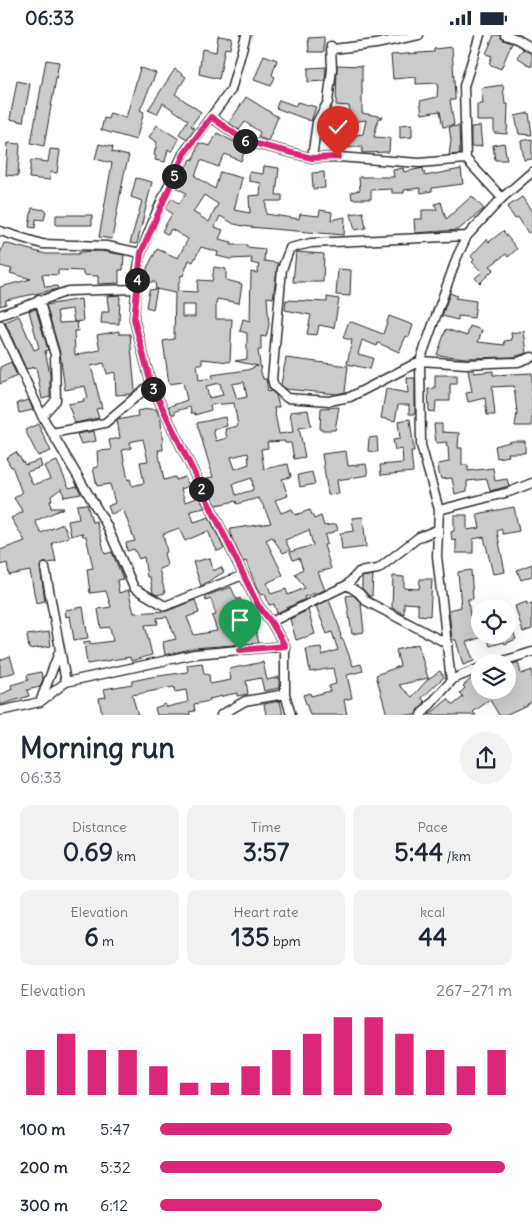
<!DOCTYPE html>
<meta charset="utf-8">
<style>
body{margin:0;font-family:Delius,sans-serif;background:#f2f2f3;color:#1f2937;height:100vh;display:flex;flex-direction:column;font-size:19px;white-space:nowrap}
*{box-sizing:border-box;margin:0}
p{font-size:16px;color:#747a83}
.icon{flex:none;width:28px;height:28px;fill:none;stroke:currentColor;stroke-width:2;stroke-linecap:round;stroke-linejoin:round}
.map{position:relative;height:680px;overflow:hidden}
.side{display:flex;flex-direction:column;background:#fff;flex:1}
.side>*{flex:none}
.buttons{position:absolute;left:471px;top:564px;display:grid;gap:10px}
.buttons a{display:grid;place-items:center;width:45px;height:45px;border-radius:50%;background:#fff;box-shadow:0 5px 20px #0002;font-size:25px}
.pin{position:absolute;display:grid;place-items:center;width:42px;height:42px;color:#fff;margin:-51px -21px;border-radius:50% 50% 50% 0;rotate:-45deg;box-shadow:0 0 5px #0007}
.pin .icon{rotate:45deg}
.km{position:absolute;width:25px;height:25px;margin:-12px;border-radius:50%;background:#222;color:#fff;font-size:14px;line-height:25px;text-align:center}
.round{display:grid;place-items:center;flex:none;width:52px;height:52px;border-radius:26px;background:#f2f2f3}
.head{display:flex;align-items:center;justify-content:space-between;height:85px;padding:0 20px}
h1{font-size:28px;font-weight:700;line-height:38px}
.metrics{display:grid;grid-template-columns:repeat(3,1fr);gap:8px;height:85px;padding:5px 20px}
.metrics div{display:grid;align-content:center;border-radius:10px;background:#f2f2f3;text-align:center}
.metrics b{font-size:25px;font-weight:700}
.metrics small{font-size:14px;font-weight:400}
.metrics p{font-size:14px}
.chart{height:140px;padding:10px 20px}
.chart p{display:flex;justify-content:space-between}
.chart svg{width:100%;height:90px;margin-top:5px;stroke:#db2777;stroke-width:6}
ul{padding:0 20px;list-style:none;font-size:16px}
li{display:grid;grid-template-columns:80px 60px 1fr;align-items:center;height:38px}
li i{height:12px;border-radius:6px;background:#db2777}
.status{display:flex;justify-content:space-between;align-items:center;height:35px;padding:0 25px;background:#fff;direction:ltr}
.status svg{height:14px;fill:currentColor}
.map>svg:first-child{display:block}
</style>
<div class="status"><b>06:33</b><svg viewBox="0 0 49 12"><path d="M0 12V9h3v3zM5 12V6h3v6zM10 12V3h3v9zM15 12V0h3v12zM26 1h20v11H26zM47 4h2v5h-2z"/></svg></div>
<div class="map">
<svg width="532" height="680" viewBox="0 0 532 680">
<rect width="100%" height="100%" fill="#fff"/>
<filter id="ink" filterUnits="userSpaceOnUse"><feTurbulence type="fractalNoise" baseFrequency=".02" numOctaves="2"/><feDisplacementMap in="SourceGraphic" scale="10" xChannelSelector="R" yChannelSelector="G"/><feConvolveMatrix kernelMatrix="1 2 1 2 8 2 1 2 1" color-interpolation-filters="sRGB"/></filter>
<g filter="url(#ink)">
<path fill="#cbcbcb" stroke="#2b2b2b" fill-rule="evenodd" d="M494 0H499L503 5 512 8 501 34 489 29 492 21 486 19Z
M218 1 232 3 230 14 225 13 219 44 199 39 202 14 216 17Z
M324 2V17H309L308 3Z
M452 12 455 61V65H450L454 90 443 92 440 76 422 79 420 66 437 62 438 48 416 49V42L393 44 391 20 434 17V14Z
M523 14 532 19V32L517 22Z
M264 20 277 25 272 40 275 42 271 51 254 45Z
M46 25 59 27 44 111 31 108Z
M337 30 362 31V78L383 82 378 84 374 102 390 103 389 117 362 118V111L340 114 328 113 329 98 342 99V102L363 99 366 85 351 87 349 71 336 70Z
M326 32 325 46 308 47V33Z
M140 33 156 38 140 75 144 77 136 105 101 95 104 83 108 84 110 78 126 83Z
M175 34 186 42 175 59 201 77 191 91 194 93 187 104 179 99 188 85 163 68 157 79 148 75Z
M17 46 30 49 23 87 10 84Z
M503 50 505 69H508L507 99 494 98V86H477V69H483L481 53Z
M246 62 278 82 268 106 258 102 260 97 245 87 239 95 229 88Z
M279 65 296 71 297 67 316 72 311 86 276 73Z
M529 78 532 100 519 99 515 81Z
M412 89V102L400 103V90Z
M157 90 179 104 172 117 168 114 165 127 155 125 156 121 154 120 157 107 149 102Z
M459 91 460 119 449 120 451 105 449 92Z
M480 91 482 111 471 112V92Z
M217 98 246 113 241 126 225 119 218 132 201 125 195 141 215 154 220 137 242 143 234 175 250 178 249 161 260 160 261 148 249 146V137L263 139 264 131 279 133 276 160H282V166H266V179L299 184 300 179 319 181 320 175 332 177 331 185 345 182 344 200 249 192 234 189 220 181 215 192 223 195 219 204 232 207 231 210H247V212L265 214 264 226 278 228 273 263 267 262 269 290 266 302 261 301V315H258L261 337 263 344H266L268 357 271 356 276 360 279 372 274 373 279 399 293 397 290 377 308 375 311 391 299 393 305 422 294 424 291 408H285V406L267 407 268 413 261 414 264 434 288 429 291 442 282 444 288 461 275 465 281 478 292 474 295 480 310 475 314 484 321 481 324 491 336 489 338 495 325 500 327 509 324 510 331 534 318 537 325 555 304 562 305 564 277 578 274 569 269 570 265 559 261 560 258 556 246 526 243 527 232 504 230 494 271 488 263 470 258 463 237 469 236 466 216 470 209 457 211 456 207 443 213 442 197 388 225 382 227 391 213 394 216 406 227 403 225 394 238 391 234 368 210 370 211 375 195 380V378H191L190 372 175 376V379H172L168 372 187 365 183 347 169 349 163 306 174 304 175 258 156 254 155 247H147V233L157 214 178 223 188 204 171 194 168 200 162 196 172 179 165 173 172 163 179 169 186 158 177 153 182 144 179 142 191 124 193 125 199 108 210 111ZM204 160 218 169 209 187 193 177ZM201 212 218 217 217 221 230 224 252 223 251 228 259 230 257 238 251 237 250 286 243 284 240 296 247 298V324L235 326 258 331 247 335 212 340 213 343 199 345 197 329H202V324L230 327 232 284H216V269L217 264 239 268 242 249 226 245V234L214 232 212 246 198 245 197 257 177 256 181 240 183 241 189 225 193 227ZM182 270H195V282H182ZM244 347 247 362 237 364 232 349ZM220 348 223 360 209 363 206 351ZM248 418 249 429 235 434 231 422ZM252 443 253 455 236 460 233 449ZM309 495 313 510 290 517 293 525 299 523 303 534 295 539 305 553 288 560 286 554 271 559 267 548 283 540 266 505 272 502 283 518 290 515 285 505Z
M532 104V124L524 125 521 106Z
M8 108 20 109 18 141 6 140Z
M504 108 507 125H495L493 110Z
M99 109 113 112 112 117 129 121 124 139 112 204 99 202 112 128 95 124Z
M50 114 60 115 57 138 51 137 50 145 29 143 31 125 48 127Z
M403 133 404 137 423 133 425 141 461 134 463 149 432 153V156L421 158 420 153 404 155V158H392V154L371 155V164H352L351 157 360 155 359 142H394L393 135Z
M324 137 325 153 313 154 312 138Z
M136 143 152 147 137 209 130 208 142 166 131 162Z
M472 161 484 174 458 195 415 198 414 184H422V175H437L435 169 441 167 446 184Z
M522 162 532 177V195L528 198 518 182 515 184 507 172Z
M32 173 46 175 44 185 36 184 35 193 29 192Z
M363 177 366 193 355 195 351 179Z
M56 180H92V190H56Z
M503 196 517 214 508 222 506 219 490 231 494 234 480 248 475 243 482 237 472 227 474 225 471 221 487 204 489 207Z
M4 208 46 219H79V217L101 216 124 220 123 235H119V248L98 249V241L83 240V236L58 235V240L42 239 45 252 57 251 58 254 6 265V269L0 271V252L31 244 10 238 12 234 0 231V219Z
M296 217 324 219 323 247H293Z
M338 234 351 235 350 261 336 260Z
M157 254 153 274 146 272 149 255Z
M450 258 457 261 455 263 476 266 474 283 458 281V285L442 281Z
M120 260 119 289 101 288 102 277H109L107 261Z
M327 262 339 264 334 293 319 290 317 300 307 299 311 280 285 275 286 265 327 267Z
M81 264 83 286 74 287 72 274 57 276 59 288 77 287 78 296H74L75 320 100 315 97 300 119 296V299H130L135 356 131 359 116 360 115 337 107 339 104 328 91 331 102 373 96 374 99 383 75 388 68 369 84 366 83 364 88 363 85 351 65 355 60 318 46 270Z
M36 274 48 315 45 316 50 339V362L42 364 36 332 26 334 5 287 19 281 34 315 39 313 29 276Z
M389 281 413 290 409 302 406 301 399 317 378 308 377 311 362 305 358 319 373 323 370 334 347 329 352 305 343 303 349 286 383 299Z
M470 291 482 295 478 307 505 310 504 306 512 305 511 298 524 296 527 318 513 322 466 323 437 320 446 294 467 301Z
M286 323 348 331 345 357 337 359 285 354 281 349Z
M11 327 17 341 0 349V332Z
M468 335H474V338L493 336V340L532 338V391H515L517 378 514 351 492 352 495 380H487L485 363 468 367 466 358 472 357Z
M435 340H457V349H450V366H436L435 377 429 376 428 354 435 353Z
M407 343H415V379H409V370H398L395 386 381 383 386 354 408 358Z
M29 365 33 375 19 378 17 368Z
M339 372 335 395H320L321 373Z
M148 374H156L161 386 163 415H158L164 445 175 442 176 445 185 442 189 451 181 454 185 467 200 462 205 473 190 476 194 487 209 482 224 514 217 516 208 496 185 506 179 493 163 499 167 517 164 518 167 531 159 534 165 558 157 560 153 558 150 542H147L144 522 139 524 134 514 127 516 126 508 135 506 123 474 111 479 108 471 115 468 110 449 97 451 93 433 98 432 97 416 111 415 109 405 120 403 117 385 138 381 137 376ZM143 404 148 426 140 427 144 448 132 451 130 444 128 445 122 415 131 413 130 407Z
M410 384 414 416H411L413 437 381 440 380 430 403 428 402 414 395 415 393 405 400 404 398 386Z
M38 389 51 416 38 421 25 395Z
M434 389H442V397L459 398 458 413H462V430H468V436L493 433 495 446 507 444 509 451 490 456 487 444 467 446V456L455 459 452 443 441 444 439 438 438 429 449 427 448 411H446L447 407 436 408Z
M94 396 96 406 81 409 77 399Z
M377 402 378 417 368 416 369 403Z
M513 406H525V418H508L509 421 497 423 495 411Z
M346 416 348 431 366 429 368 440 337 445 339 459 328 460 322 419Z
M16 417 25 430 40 425 42 432 27 437 33 450 50 444 44 431 57 426 69 453 77 451 81 459 64 462 62 453 51 461 52 465 50 466 51 473H64L35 486 41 498 63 489 69 502 52 508 56 527 44 528 40 531 45 566 36 568 30 536 9 540 7 528 0 530V515L25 506 11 483 23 477 14 463 22 458 12 431 11 432 6 423Z
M312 437 315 449 300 452 298 440Z
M87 469 92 487 96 486 100 499 105 519 112 517 122 541 123 544 117 545 119 558 128 555 134 578 167 576 195 565 199 578 187 582 194 600 217 596 212 581 216 580 211 564 206 566 205 561 231 552 237 565 240 563 244 574 235 578 238 588 252 584 259 608 194 613 165 620 163 607 176 604 167 582 157 583 158 589 145 590 152 620 131 626 130 622 87 629 84 607 90 606V609L113 606 110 592 101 593 98 574 111 572 106 556 90 558 87 534 93 533 86 501H83L82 498 71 501 68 486 79 484 77 470Z
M514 472 519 496 503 499 501 494 497 496 505 537 493 539 484 502 473 504V518H456V505L452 506 451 497 454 496V480H467V495L480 493 477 479Z
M363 482 366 512 342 515 340 498 354 496 352 483Z
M210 523 213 536 221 532 224 537 201 551 193 527Z
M532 529V541L521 545 517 535Z
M471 535 473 564H468L470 581 474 580 480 603 466 607 474 626 463 630 456 605H452L449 575 461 572 458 537Z
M373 540 372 561H369L362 553V542Z
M393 541 404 542V553L419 554 420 544H432L430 581 418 580V569L404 568V579L392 573Z
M353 560 361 568 364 597 352 599 346 561Z
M329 565 340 594 341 605 343 604 353 631 361 629 363 636 347 640 352 663 344 665 347 680H310L303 660 310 658 311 661 330 656 329 651 336 649 333 633 310 637 306 614 321 612 322 620 338 615 332 597 327 599 316 571Z
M527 567V570L532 568V594L523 597 515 571Z
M83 572 88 603 74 605 70 581 66 582 65 575Z
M308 575 315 599 296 605 290 584Z
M508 585 516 604 505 609 504 607 490 611 486 600H508Z
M49 597 51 611 29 614 27 600Z
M418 609 428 643 399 650 412 662 428 644 440 636 444 642 422 663 425 667 415 680H387L376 640 400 631 396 615Z
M10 621 15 637 0 642V625Z
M263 627 267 645 279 642V653L264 656 261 643 246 646 248 659 237 661V658L209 664 210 666 194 669 195 676 189 677 190 680H157L155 673 165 669 167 672 188 667 186 655 175 657 174 652 132 660 138 680H102L99 663 106 662 104 654 132 649V646L151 642 188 637 187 630 202 628 204 639 209 640 210 649 231 645 229 634Z
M518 627 521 639 532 635V666L525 671 505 680H499L490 665 473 677 476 680H429L448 664 453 670 463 662 460 658 465 653 463 651 473 642 475 644 480 642V655H508V636L512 634 511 630Z
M41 637 43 644 40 652 27 655 29 661 0 670V660L12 654 11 650 28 645 27 640Z
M280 666 283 680H266L264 669Z"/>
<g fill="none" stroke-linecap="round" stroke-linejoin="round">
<g stroke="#2b2b2b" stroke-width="11">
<path id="minor" d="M246 0 231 55 183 119 157 176 141 218 138 233 134 284 151 349 258 570 271 587 285 611V659L291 680
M480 0 464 51 466 124 502 163
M505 0 517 4 532 13
M211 82 245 106 312 123 338 122 419 128 466 124
M312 123 317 87 328 67 332 34 331 11 333 14 376 9 419 0
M0 196 42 209 107 211 141 218
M467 201 311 208 290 213 282 234 272 344 274 351 287 363 329 366 350 362 420 326 466 329 518 327 532 322
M39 264 55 320 56 365 42 381
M0 280 68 256 136 254
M0 290 42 381 106 489 134 553 165 571 243 540
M52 398 105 388 151 349
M439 475 509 457 532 448
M45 533 66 647
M347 550 359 558 366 566 448 609
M271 587 347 550 359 537 378 534 419 502 437 495
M497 628 532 617
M451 646 437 521 439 475 421 410 420 326 457 222 467 201 502 163 532 137
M40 667 60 615
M0 676 40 667 66 647 195 619 285 611
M221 680 245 666 285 659
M421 680 453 644 480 633"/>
</g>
<use href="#minor" stroke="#fff" stroke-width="8"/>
</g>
</g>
<g fill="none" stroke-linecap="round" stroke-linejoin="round" filter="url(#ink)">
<g stroke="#fff" stroke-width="10">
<path id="route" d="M240 615 285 611 271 587 258 570 151 349 134 284 141 218 184 119 211 82 245 106 312 123 338 122"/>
</g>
<use href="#route" stroke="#db2777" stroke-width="6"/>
</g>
</svg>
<div class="buttons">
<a><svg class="icon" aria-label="locate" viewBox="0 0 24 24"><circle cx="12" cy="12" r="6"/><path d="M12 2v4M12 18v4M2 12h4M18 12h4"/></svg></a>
<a><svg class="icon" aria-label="layers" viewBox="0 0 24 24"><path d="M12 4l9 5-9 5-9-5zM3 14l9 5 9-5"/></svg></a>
</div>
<div class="pin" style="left:240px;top:615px;background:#1e9e55"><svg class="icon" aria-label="arrive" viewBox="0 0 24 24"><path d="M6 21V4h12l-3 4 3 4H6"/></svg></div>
<div class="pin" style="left:338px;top:122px;background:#d93025"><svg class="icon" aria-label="check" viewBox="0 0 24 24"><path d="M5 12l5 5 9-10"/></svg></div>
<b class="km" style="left:201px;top:454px">2</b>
<b class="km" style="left:153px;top:354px">3</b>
<b class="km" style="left:137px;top:245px">4</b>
<b class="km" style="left:174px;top:141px">5</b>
<b class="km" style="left:245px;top:106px">6</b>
</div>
<section class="side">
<div class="head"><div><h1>Morning run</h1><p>06:33</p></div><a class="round"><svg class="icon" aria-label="share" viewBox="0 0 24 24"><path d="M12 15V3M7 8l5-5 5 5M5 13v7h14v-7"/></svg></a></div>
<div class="metrics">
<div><p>Distance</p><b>0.69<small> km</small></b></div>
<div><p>Time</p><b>3:57</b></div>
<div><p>Pace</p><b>5:44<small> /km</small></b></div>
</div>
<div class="metrics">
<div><p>Elevation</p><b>6<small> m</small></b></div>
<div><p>Heart rate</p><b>135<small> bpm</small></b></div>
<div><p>kcal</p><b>44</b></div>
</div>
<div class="chart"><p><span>Elevation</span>267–271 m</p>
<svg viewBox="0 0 160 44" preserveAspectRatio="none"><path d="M5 44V22M15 44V14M25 44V22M35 44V22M45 44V30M55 44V38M65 44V38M75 44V30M85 44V22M95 44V14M105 44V6M115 44V6M125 44V14M135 44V22M145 44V30M155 44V22"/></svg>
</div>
<ul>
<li><b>100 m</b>5:47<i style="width:83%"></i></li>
<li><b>200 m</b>5:32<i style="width:98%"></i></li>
<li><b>300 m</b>6:12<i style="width:63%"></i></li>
</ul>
</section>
